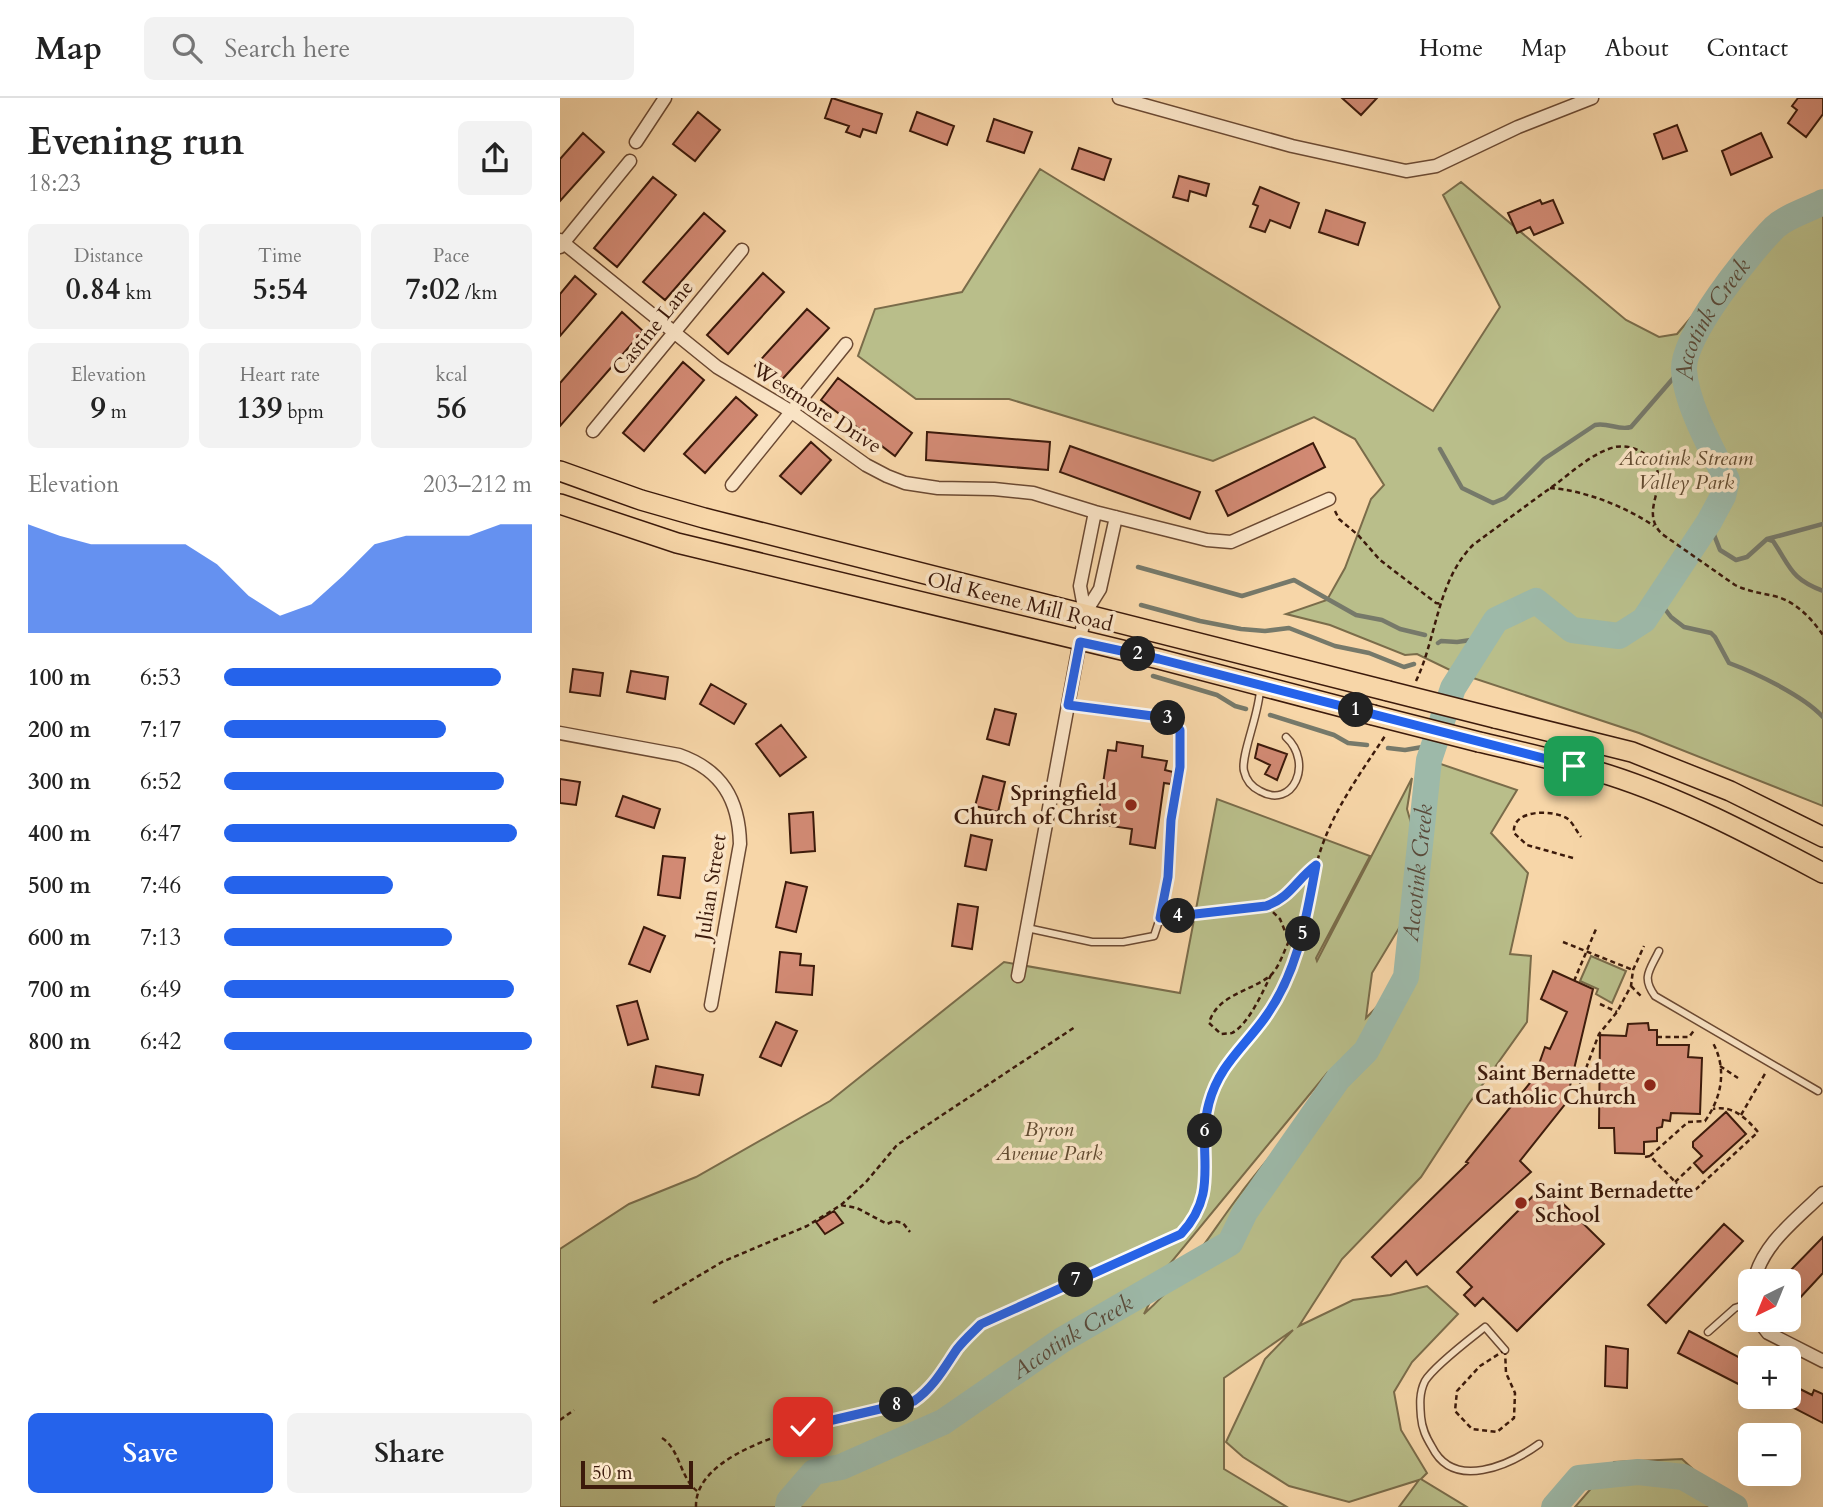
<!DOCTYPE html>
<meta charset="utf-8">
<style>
body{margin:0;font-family:Cardo,serif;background:#f2f2f2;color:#222;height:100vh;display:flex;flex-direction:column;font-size:26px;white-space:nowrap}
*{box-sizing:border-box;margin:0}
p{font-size:23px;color:#767676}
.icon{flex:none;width:38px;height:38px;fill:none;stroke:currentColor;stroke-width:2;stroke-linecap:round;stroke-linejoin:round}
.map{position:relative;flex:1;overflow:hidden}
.panel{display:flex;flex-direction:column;background:#fff;width:560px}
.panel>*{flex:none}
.needle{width:46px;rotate:223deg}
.buttons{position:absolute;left:1178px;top:1171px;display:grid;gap:14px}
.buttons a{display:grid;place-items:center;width:63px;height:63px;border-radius:10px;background:#fff;box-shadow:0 7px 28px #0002;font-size:35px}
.scale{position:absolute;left:21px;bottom:18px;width:112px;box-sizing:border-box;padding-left:7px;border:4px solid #3c1a0b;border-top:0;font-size:19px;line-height:24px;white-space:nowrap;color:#3c1a0b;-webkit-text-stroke:5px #fae4c6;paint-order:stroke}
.pin{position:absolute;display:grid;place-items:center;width:60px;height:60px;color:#fff;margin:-30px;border-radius:14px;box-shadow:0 4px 10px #0006}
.km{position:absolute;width:35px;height:35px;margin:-18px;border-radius:50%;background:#222;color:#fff;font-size:19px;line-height:35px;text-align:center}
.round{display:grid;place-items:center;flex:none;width:74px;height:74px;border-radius:10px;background:#f2f2f2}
.head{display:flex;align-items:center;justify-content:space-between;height:119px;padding:0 28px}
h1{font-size:38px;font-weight:800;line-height:52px}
.figures{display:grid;grid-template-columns:repeat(3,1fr);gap:10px;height:119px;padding:7px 28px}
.figures div{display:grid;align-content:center;border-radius:10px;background:#f2f2f2;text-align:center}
.figures b{font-size:30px;font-weight:800}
.figures small{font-size:19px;font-weight:400}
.figures p{font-size:19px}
.chart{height:196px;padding:14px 28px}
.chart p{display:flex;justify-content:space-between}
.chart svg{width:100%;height:126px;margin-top:7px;fill:#2563eb;opacity:.7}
.action{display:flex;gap:14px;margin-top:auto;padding:14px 28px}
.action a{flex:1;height:80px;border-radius:10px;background:#2563eb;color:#fff;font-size:28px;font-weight:800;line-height:80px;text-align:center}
.action a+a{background:#f2f2f2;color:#222}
ul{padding:0 28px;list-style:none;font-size:23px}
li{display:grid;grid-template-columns:112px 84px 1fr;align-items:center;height:52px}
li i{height:18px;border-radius:9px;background:#2563eb}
header{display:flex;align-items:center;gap:42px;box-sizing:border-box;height:98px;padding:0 35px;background:#fff;border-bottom:2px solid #e0e0e0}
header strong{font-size:33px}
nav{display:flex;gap:38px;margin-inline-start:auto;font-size:24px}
.search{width:490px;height:63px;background:#f2f2f2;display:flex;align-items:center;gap:18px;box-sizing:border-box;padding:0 24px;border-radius:10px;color:#767676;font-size:26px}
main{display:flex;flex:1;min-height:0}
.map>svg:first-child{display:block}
</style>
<header>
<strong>Map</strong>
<div class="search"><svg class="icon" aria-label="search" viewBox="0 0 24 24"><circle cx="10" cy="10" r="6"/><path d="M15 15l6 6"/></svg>Search here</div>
<nav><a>Home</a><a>Map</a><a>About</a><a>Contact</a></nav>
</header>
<main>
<section class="panel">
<div class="head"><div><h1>Evening run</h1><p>18:23</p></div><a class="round"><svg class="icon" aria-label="share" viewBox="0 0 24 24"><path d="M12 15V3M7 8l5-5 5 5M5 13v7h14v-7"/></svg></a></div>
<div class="figures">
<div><p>Distance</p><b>0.84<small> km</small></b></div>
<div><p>Time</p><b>5:54</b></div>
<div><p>Pace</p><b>7:02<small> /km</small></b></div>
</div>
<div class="figures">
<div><p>Elevation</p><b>9<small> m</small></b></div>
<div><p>Heart rate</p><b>139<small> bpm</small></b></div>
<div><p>kcal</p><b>56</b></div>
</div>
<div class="chart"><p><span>Elevation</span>203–212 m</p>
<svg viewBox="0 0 160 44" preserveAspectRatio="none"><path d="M0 44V6L10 10L20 13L30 13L40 13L50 13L60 20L70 31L80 38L90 34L100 24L110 13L120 10L130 10L140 10L150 6L160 6V44z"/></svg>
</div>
<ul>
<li><b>100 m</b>6:53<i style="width:90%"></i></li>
<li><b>200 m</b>7:17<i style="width:72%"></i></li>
<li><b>300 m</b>6:52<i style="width:91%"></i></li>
<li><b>400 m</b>6:47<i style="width:95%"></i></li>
<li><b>500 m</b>7:46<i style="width:55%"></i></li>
<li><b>600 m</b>7:13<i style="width:74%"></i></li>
<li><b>700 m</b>6:49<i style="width:94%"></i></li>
<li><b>800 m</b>6:42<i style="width:100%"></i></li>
</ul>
<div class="action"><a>Save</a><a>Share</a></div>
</section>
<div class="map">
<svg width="1263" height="1409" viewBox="0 0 1263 1409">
<rect width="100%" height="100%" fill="#f7d6a8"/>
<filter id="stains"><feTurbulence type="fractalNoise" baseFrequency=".00286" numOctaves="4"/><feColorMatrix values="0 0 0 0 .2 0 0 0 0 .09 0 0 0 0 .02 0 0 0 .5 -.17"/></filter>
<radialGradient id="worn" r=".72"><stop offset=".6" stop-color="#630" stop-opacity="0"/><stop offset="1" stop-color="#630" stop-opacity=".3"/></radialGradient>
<path fill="#b9be8a" stroke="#7a6c4a" stroke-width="2" fill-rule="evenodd" d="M480 71 873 313 940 209 883 97 901 84 1066 222 1099 239 1117 236 1220 114 1263 97V708L1079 635 892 573 857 556 845 557 770 527 726 516 767 502 785 470 811 401 824 387 795 341 754 319 653 363 449 301H356L298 258 315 211 402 194Z
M869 662 957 692 931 735 968 775 950 856 971 858 967 924 908 1007 861 1079 782 1161 739 1228 793 1202 830 1197 867 1188 898 1216 852 1264 834 1294 841 1332 867 1375 861 1381 907 1409H839L859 1382 789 1404 729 1388 683 1359 666 1344 705 1261 733 1232 664 1280V1371L727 1409H0V1151L69 1106 136 1079 270 1003 444 864 620 895 657 701 810 758 756 860 757 863 852 680 847 711 857 746ZM859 797 846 879 806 920 812 875ZM768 974C752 1013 707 1060 681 1095 650 1136 623 1182 584 1216L608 1168Z
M1031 858 1066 873 1052 905 1036 896 1038 891 1020 883Z
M1122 1361 1174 1409H1015L1054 1364Z"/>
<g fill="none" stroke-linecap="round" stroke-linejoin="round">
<path stroke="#76796a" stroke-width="4.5" d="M880 351 902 390 933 405 945 400 984 361 1035 327C1048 324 1059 333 1071 329L1123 269
M1149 424 1160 452 1176 462 1187 459 1207 441 1263 426
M1207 441 1213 443C1231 470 1231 481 1263 493
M578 469 682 498 734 482 796 517 822 522 840 531 865 537
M1098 502 1111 519 1124 529 1151 535 1155 539 1169 565C1196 575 1244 598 1263 619
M581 507 640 523 681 531 705 533 729 530 775 548 809 555 844 569 854 566
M878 545 881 543 897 544 925 540
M593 578 657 597 675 608 686 611
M710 617 774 637 788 645 807 647
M828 650 845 652 874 647"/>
<g stroke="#9db9a9" stroke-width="26">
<path id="s1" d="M228 1409 229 1403 254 1374 281 1369 383 1324 502 1242 670 1145 685 1114 778 981 806 953 846 879 869 662 893 590 936 522 976 503 1012 532 1059 538 1084 522 1149 424 1163 398 1167 382C1152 352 1126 306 1124 272 1122 238 1190 154 1215 129 1227 118 1248 112 1263 104"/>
<path d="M994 1409 1019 1380 1078 1374 1123 1379 1175 1409"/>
</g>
</g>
<path fill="#d28a74" stroke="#3c1a0b" stroke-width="2" d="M272 0 322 16 316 35 303 31 300 39 286 34 289 28 265 20Z
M782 0H817L801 17Z
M1238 0H1263V16L1246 39 1228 25 1237 12 1232 8Z
M138 14 160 32 135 63 113 46Z
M357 14 394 28 387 47 350 33Z
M434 21 472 34 464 55 427 43Z
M1117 27 1127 53 1103 61 1094 36Z
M23 35 44 54 0 103V61Z
M1201 35 1212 59 1171 77 1162 53Z
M519 50 551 61 544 82 512 71Z
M619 78 649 86 646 98 630 93 628 103 613 99Z
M93 79 116 97 57 169 34 150Z
M700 89 739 105 730 130 710 122 705 134 690 129 698 108 693 106Z
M980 102 982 106 993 102 1003 125 974 137 970 129 957 135 948 115Z
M766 112 805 125 798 147 759 134Z
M144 115 165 133 105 202 83 184Z
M203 175 224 194 168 256 147 237Z
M15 178 36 196 0 238V196Z
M247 211 269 230 217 287 195 268Z
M62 214 83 233 0 328V285Z
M123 264 144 282 84 353 63 335Z
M278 280 352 335 335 358 261 302Z
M176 299 197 317 145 375 124 356Z
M367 334 490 344 488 372 366 362Z
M251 344 271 362 241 396 220 378Z
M753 345 765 369 668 418 656 393Z
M510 348 640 394 630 421 500 374Z
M13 571 43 575 40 598 10 594Z
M71 573 108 579 105 601 67 594Z
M151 586 186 606 174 626 140 606Z
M435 611 456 616 449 647 427 641Z
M221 627 246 659 220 678 196 646Z
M557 644 583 648 582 659 607 663 605 672 613 674 611 686 604 685 595 750 570 746 572 731 537 726 548 652 556 653Z
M698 646 727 656 717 682 705 676 710 667 695 660Z
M423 678 445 684 438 714 415 708Z
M0 681 20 684 16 707 0 705Z
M63 698 100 711 94 730 56 718Z
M253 714 255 753 231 755 229 716Z
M411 737 432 742 426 772 405 768Z
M103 758 125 760 120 800 98 797Z
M226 784 247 789 236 834 216 829Z
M398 806 418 809 412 851 392 848Z
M84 829 105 838 90 874 69 866Z
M220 854 241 856 240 867 254 868 252 897 216 894Z
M993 873 1033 891 1006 1005 960 1063 971 1074 857 1177 846 1163 831 1178 812 1159 908 1065 906 1064 974 980 985 949 990 951 1007 914 981 901Z
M77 903 88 941 68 947 57 908Z
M216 924 237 933 221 968 200 959Z
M1088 925 1089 932H1097V947H1129L1128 959 1142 960 1140 1016 1111 1015 1110 1023 1103 1022 1102 1029 1097 1030V1043L1084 1044V1056L1055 1055 1054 1030H1039L1040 937 1066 938 1068 926Z
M96 968 143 977 139 997 92 989Z
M1166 1014 1186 1036 1143 1075 1134 1065 1142 1058 1133 1049V1044Z
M984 1087 1044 1146 957 1233 923 1200 915 1208 904 1197 912 1189 897 1174Z
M274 1113 283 1125 265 1136 256 1124Z
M1164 1126 1183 1143 1106 1225 1088 1207Z
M1263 1139V1175L1237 1203 1228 1195V1175Z
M1129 1233 1190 1265V1292L1118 1255Z
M1046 1248 1068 1251 1067 1290 1045 1288Z
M1228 1285 1252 1297 1254 1292 1263 1296V1325L1228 1307Z"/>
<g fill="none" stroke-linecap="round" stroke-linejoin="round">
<g stroke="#6b4932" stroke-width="9">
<path id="service" d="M700 589C701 612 680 658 684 673 686 682 692 689 700 693 733 712 754 665 726 639
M467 830 532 844H563L594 838 600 820 608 779 611 722 620 669V632L608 620 508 607
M1099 853C1090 872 1081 879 1095 898L1258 993
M1148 1234 1175 1210 1190 1205
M945 1252 925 1229C910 1241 874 1268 865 1283 859 1295 860 1307 861 1319 862 1331 866 1339 872 1349 894 1393 950 1367 979 1346"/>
</g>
<g stroke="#6b4932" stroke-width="15">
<path id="minor" d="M559 0 732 48 846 73 876 68 958 29 1032 0
M76 44 105 0
M0 142 157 269 232 314 306 367 327 378 345 385 378 390 434 391 473 395 535 414 647 442 671 444 769 401
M0 149 70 63
M33 333 182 152
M172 387 286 246
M525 515 540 491 556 419
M0 635 119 657C162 672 179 702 180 746L151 907
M458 878 525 515 520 488 535 414
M1194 1183C1203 1145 1236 1122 1263 1095
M1198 1222 1208 1235 1263 1263"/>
</g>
<g stroke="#3c1a0b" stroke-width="22">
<path id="primary" d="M0 373 81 402 144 420 828 593
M0 406 117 445 599 561 813 617
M935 620 1072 654 1170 693 1263 739
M919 644C962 654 1006 664 1049 677 1124 701 1193 738 1263 775"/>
</g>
<path stroke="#3c1a0b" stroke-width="2.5" stroke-dasharray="5 3.5" stroke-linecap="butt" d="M990 390C1024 392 1066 409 1094 428
M775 413 779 421 798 437 820 462 876 505 882 506
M856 583C877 539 877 483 913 447 940 427 968 406 996 386 1013 373 1034 354 1055 349 1071 346 1089 355 1096 369 1106 392 1080 414 1102 436L1175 487C1189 494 1203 495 1218 499 1237 505 1252 521 1263 537
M1013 760 967 747 954 735C951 711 994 711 1008 721 1013 725 1017 734 1021 739
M707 808 720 821 729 843C724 853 719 870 710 878 689 894 657 897 649 925L661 936C661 936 672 935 672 935 689 926 703 893 711 877
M610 819 707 808C731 799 735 783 755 768
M1003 844 1073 872
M1014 883 1036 831
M1071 888 1081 898
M1040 906 1057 914
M1097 939H1129L1135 931
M1160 968 1178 980
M1017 994 1039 936 1057 914 1071 888 1073 872 1084 848
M1181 1017 1206 974
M1090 1058 1128 1024 1145 1023C1162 999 1167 971 1153 945
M1085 1059 1090 1058 1127 1096 1133 1094 1198 1034C1186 1020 1173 1007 1153 1011
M1115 1084 1133 1067
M281 1107 306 1084 337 1047 515 929
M93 1205 162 1164 247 1128 281 1107 297 1110 327 1126 334 1123 343 1125 350 1134
M945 1252 946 1275 955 1295 954 1320 937 1334 912 1331 895 1313 897 1293 920 1268Z
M0 1322 14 1312
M102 1340C120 1351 120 1380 137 1393
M136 1409C134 1340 304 1317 354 1303 374 1289 384 1270 398 1251 404 1242 413 1234 421 1226L621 1136C662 1092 633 1050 650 1000 662 966 682 950 703 922 714 908 725 888 732 871 746 838 747 803 756 768 768 719 798 679 825 638"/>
<use href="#service" stroke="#fae4c6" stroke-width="6"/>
<use href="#minor" stroke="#fae4c6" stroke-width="12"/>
<use href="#primary" stroke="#f7d6a8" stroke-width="19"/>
<g stroke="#3c1a0b" stroke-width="22" stroke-linecap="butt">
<path id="primary-bridge" d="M828 593 935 620
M813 617 919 644"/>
</g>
<use href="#primary-bridge" stroke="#f7d6a8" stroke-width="19"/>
</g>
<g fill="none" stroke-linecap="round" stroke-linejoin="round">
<g stroke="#fff" stroke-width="14">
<path id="route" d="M243 1329 354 1303C374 1289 384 1270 397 1251 404 1242 413 1234 421 1226L621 1136C662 1092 635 1055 649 1005 659 968 682 951 704 921 738 875 746 821 756 767 736 782 731 799 706 808L600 820 608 779 611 722 620 669V632L608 620 508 607 520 544 599 561 1014 668"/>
</g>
<use href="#route" stroke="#2563eb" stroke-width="9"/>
</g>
<g fill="#8f2418" stroke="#fae4c6" stroke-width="2.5">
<circle cx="571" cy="707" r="7"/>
<circle cx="1090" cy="987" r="7"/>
<circle cx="961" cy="1105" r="7"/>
</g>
<g text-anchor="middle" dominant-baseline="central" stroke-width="7" stroke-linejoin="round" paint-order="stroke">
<g font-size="21" fill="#3c1a0b" stroke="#fae4c6">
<text transform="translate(93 230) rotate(-51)">Castine Lane</text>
<text transform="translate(257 310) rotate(33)">Westmore Drive</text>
<text transform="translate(460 504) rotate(14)">Old Keene Mill Road</text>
<text transform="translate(151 789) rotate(-81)">Julian Street</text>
</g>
<g font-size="21" font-style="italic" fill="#624b31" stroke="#fae4c6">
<text x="1126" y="360">Accotink Stream<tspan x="1126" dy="24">Valley Park</tspan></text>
<text x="489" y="1031">Byron<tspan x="489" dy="24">Avenue Park</tspan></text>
</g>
<g font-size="21" font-weight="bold" fill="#3c1a0b" stroke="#fae4c6" text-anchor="end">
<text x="557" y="695">Springfield<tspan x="557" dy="24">Church of Christ</tspan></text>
<text x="1076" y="975">Saint Bernadette<tspan x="1076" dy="24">Catholic Church</tspan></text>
<text x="975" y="1093" text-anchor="start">Saint Bernadette<tspan x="975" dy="24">School</tspan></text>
</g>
<g font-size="23" font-style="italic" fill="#594a3a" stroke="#fae4c6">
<text stroke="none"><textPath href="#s1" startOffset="1724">Accotink Creek</textPath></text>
<text stroke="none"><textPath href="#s1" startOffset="947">Accotink Creek</textPath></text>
<text stroke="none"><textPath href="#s1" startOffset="338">Accotink Creek</textPath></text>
</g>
</g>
<rect width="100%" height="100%" filter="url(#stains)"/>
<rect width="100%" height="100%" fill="url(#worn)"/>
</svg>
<div class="buttons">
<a><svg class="needle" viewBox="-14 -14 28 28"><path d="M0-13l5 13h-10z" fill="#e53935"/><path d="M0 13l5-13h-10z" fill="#767676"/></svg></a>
<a>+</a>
<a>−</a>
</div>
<div class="scale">50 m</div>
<div class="pin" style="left:1014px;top:668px;background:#1e9e55"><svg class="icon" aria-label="arrive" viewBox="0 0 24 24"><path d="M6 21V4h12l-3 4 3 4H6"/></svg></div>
<div class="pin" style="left:243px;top:1329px;background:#d93025"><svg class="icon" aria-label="check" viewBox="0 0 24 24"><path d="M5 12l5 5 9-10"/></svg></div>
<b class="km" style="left:796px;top:612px">1</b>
<b class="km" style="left:578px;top:556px">2</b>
<b class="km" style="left:608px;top:620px">3</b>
<b class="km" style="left:618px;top:818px">4</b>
<b class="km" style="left:743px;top:836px">5</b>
<b class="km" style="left:645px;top:1033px">6</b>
<b class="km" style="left:516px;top:1182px">7</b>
<b class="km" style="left:337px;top:1307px">8</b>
</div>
</main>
